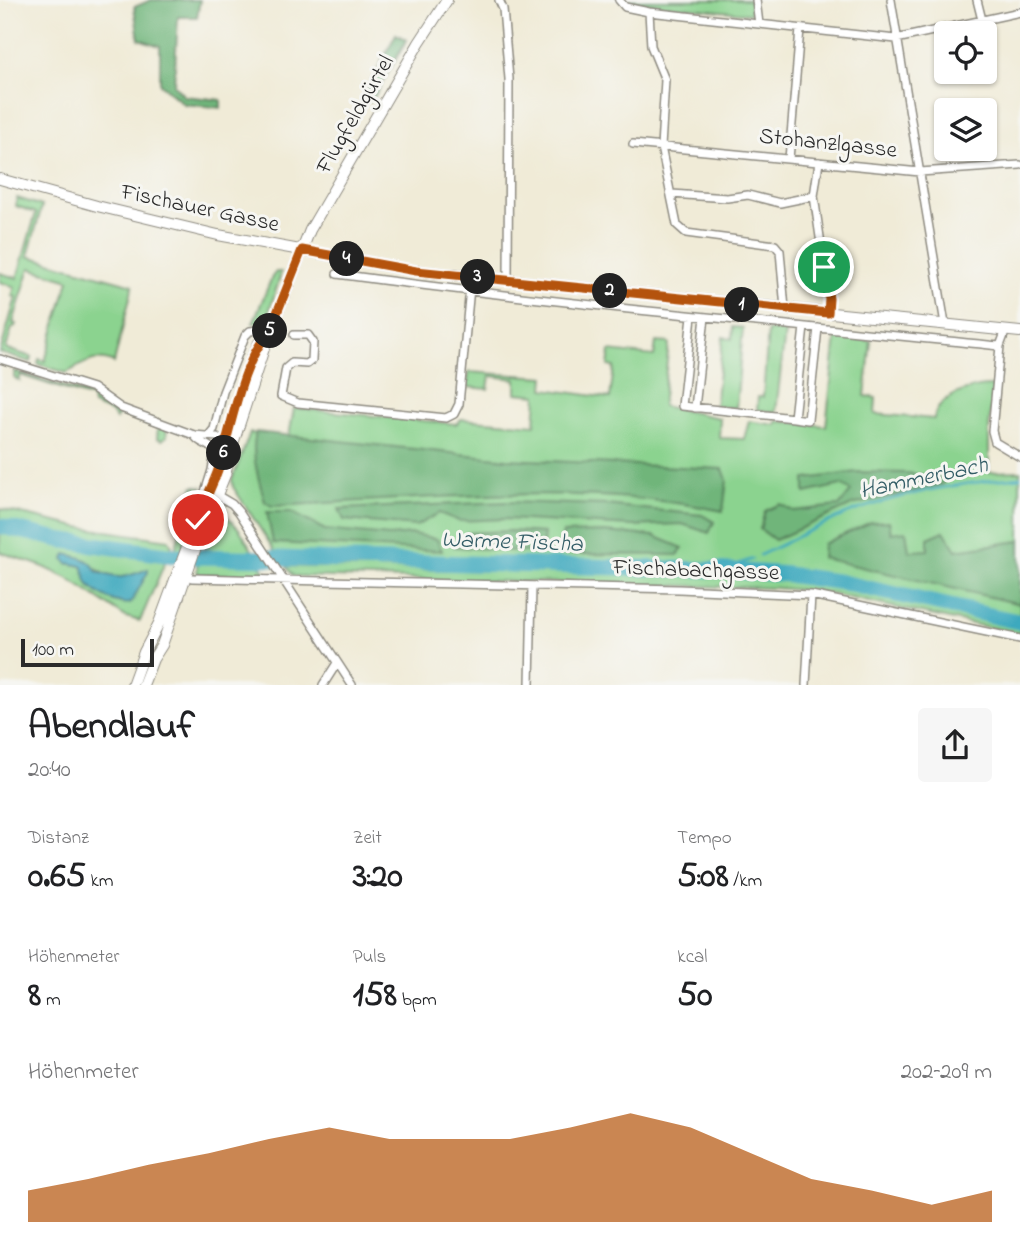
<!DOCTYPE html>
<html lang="de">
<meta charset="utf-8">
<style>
body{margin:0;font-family:"Indie Flower",sans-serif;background:#f6f6f6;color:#202124;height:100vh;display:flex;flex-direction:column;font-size:26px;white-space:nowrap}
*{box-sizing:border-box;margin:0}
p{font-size:23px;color:#757577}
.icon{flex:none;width:38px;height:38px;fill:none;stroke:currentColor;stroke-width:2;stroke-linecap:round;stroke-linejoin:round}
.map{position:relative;height:685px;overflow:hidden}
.details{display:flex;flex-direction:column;background:#fff;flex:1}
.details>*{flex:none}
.tools{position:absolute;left:934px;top:21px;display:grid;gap:14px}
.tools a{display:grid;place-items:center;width:63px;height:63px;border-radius:7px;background:#fff;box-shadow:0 2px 5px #0004;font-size:35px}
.scale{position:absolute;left:21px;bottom:18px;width:133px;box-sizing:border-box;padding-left:7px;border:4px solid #2b2b2b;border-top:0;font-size:19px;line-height:24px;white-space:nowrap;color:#2b2b2b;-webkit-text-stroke:5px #f6f6f2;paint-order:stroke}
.pin{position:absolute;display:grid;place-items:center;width:60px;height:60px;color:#fff;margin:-30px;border:4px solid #fff;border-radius:50%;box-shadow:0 2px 7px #0007}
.km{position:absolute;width:35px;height:35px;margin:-18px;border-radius:50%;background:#222;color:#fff;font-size:19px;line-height:35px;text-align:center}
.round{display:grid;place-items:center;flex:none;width:74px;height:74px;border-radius:7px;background:#f6f6f6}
.summary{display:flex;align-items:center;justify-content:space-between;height:119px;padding:0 28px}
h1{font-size:38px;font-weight:800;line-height:52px}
.metrics{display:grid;grid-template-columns:repeat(3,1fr);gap:10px;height:119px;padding:7px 28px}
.metrics div{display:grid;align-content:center}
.metrics b{font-size:35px;font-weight:800}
.metrics small{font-size:19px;font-weight:400}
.metrics p{font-size:19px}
.chart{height:196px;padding:14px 28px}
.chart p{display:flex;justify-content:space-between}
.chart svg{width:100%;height:126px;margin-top:7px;fill:#b45309;opacity:.7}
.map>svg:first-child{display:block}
</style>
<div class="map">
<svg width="1020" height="685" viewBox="0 0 1020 685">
<rect width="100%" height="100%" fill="#f6f6f2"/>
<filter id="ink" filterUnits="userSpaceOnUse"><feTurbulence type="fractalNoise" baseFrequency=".0143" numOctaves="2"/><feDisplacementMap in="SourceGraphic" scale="14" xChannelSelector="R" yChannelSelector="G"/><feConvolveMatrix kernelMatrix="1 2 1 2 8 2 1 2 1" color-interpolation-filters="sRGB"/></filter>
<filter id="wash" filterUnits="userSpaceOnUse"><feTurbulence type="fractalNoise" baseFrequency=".00686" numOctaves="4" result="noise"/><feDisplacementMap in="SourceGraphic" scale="28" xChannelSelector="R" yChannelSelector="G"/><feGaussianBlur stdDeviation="1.57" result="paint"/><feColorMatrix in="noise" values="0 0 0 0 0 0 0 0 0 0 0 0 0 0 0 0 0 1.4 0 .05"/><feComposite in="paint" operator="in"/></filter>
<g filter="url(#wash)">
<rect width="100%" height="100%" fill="#f0ebd7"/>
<path fill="#8bd38f" stroke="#5b7f5d" stroke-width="2" fill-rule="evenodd" d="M630 0H750L751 14 633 2Z
M17 198 42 206 28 256 133 285 114 363C94 354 84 364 66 373L38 364 39 359 45 361 69 280 30 268 13 323 16 324 14 328H12L6 349 32 357 31 362 0 353 16 297 12 296 15 287 0 282V273L17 278 36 213 16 206Z
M276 272H281L280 277 268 315 261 323H253L272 277Z
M733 327 743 328 736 408 715 406 723 337 732 339Z
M768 330 785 332 776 412 757 410 758 397H763Z
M836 337 871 341 865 396 876 398 875 414 934 419C937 396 973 385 993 386L989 428V472L1020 471V618L840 580 752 567 278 556 233 487 232 480 250 433 289 436 294 408 456 424 461 419 535 425 537 395 516 393V379L490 376 488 389 467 387 469 372 545 377 544 389 610 398 614 367 608 366 610 351 654 356 656 342 669 343 662 406 720 418 719 438 744 439 749 421 776 425 777 421 826 426Z
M14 371 97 397C112 415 144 421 166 428L167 436 162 440 157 438 158 427 119 414 116 419 112 413 93 405 92 398 20 375V381L14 378Z
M194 486 202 487 182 554 174 553Z
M0 509 78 527 169 540 172 546 140 621 126 617 67 578 44 567 0 552ZM85 559C101 576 121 584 142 572L123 604 90 587 82 566 67 563Z
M228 517 240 530 267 575 198 574C194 559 202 553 210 542 214 536 215 525 218 519Z
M286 566 775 577 840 587 1020 625V634L817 591 774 588 293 576Z"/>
<path fill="#70b57a" stroke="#4e7052" stroke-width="2" d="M151 0H200L197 17H178L174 85 184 96 221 100V108L184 104 160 84V46L139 39 134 7Z
M396 34 407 40 371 102 365 93Z
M256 432 507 459 723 469 727 480 723 511C578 481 419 499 272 506L265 502C259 480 250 454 256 432Z
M857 472 906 473 947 478 943 484 852 505 775 540 760 529 765 511 780 504 793 511 839 506 851 491 841 485 805 493V479Z
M506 502 606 505 702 515 714 522 709 533 682 524 633 526 505 519 459 521 439 513 416 526 344 520 339 509Z
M267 512H291L325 530 389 536 413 534 437 539 442 551 273 543Z
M889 521 891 533 906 531 909 551 928 550V538L944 531 956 550 1020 541V604L822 558 823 544 871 522Z
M512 531 544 533 542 553 455 547 466 533Z
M604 532 654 536 683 548 678 555 558 554 563 533Z
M278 556 752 567 840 580 1020 618V625L840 587 775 577 286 566Z"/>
<path fill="#3ea9be" stroke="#346a74" stroke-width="2" d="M66 554C78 557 91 558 96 571 120 581 126 577 148 569V572L131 603C120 606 98 595 90 586 85 580 85 572 82 566L67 563 64 559Z"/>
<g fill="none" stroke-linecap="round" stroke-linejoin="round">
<path stroke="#3ea9be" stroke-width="2.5" d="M760 555C786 543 811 529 837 518 892 494 961 483 1020 477
M720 570 753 559"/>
<path stroke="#3ea9be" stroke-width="16" d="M0 526 61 540 177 556 720 570 783 574 840 582 1020 622"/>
</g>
</g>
<g filter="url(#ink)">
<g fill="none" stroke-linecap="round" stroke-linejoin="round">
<g stroke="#8e8b81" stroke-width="10">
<path id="street" d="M499 0 503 9 509 79 508 280
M619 0 625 7 649 12 651 46 665 80 661 147 677 225 686 233 775 245 780 251 785 309
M756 0 759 24
M891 0 945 324
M977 0 982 20
M649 12 896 39 1020 12
M633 144 920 172 1020 165
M789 159 800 29
M819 162 814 196 829 299 828 313
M672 194 727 198 748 195 780 203 814 196
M337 274C558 304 779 324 1000 346
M692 316 682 406 794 418
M804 327 794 418 808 420 818 328
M1006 330 1000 346 992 431 995 442 1020 457
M294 335H308L313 342 312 360 307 364 292 363 286 368 281 396 298 403 446 418 454 414 459 404 471 277
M0 359 93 388 121 408 194 435 217 437 226 444
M695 408 705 317
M194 435C199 444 209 443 215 452L212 470 202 502
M209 435 214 429 223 392 245 336 250 331 259 330 269 333
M215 494 232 504 239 512 352 685
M192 578 679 589 811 595 1020 639
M323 685 337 663
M530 685 532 586
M806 685 811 595"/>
</g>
<g stroke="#8e8b81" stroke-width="12">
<path id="secondary" d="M0 179 97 206 218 235 416 271 1020 332
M132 685 144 652 159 623 201 509 210 492 250 363 259 343 269 333
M143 685 153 659 162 645 196 547 225 475 231 450 269 333 310 230 419 43 447 0"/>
</g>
<use href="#street" stroke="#fff" stroke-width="7"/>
<use href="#secondary" stroke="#fff" stroke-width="10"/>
</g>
</g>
<g fill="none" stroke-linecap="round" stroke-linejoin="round" filter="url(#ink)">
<g stroke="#fff" stroke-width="14">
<path id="route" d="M198 520C203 503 212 487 218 470 231 431 241 361 269 333L302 250 416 271 828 313 829 299 824 267"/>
</g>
<use href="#route" stroke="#b45309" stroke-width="9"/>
</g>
<g text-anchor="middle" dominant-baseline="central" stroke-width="6" stroke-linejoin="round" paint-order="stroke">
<g font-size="23" fill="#2b2b2b" stroke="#f6f6f2">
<text transform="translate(356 115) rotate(-60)">Flugfeldgürtel</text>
<text transform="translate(828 144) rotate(6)">Stohanzlgasse</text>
<text transform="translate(200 209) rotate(12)">Fischauer Gasse</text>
<text transform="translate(696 571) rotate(2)">Fischabachgasse</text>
</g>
<g font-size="24" font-style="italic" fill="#335d66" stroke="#f6f6f2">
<text transform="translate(924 479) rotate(-12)">Hammerbach</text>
<text transform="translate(512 543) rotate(2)">Warme Fischa</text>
</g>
</g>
</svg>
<div class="tools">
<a><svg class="icon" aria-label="locate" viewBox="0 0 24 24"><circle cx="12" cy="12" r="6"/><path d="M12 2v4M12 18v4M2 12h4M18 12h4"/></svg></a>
<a><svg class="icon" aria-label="layers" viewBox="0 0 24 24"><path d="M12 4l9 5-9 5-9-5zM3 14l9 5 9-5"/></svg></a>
</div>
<div class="scale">100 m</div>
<div class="pin" style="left:824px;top:267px;background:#1e9e55"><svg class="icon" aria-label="arrive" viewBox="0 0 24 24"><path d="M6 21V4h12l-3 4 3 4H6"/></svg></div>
<div class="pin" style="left:198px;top:520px;background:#d93025"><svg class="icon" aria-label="check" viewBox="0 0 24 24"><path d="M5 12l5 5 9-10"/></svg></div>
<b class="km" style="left:742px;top:305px">1</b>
<b class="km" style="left:610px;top:291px">2</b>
<b class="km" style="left:478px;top:277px">3</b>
<b class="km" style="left:347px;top:259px">4</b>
<b class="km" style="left:270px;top:331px">5</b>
<b class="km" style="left:224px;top:453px">6</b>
</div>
<section class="details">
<div class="summary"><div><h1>Abendlauf</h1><p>20:40</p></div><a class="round"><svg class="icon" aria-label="share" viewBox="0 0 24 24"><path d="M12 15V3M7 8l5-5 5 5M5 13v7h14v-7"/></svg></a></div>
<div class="metrics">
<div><p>Distanz</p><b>0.65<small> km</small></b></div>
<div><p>Zeit</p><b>3:20</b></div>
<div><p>Tempo</p><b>5:08<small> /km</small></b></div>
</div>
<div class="metrics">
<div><p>Höhenmeter</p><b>8<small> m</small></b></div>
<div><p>Puls</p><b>158<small> bpm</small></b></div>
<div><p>kcal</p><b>50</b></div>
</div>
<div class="chart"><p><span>Höhenmeter</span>202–209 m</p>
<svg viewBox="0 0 160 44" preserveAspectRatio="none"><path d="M0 44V33L10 29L20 24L30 20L40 15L50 11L60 15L70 15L80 15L90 11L100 6L110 11L120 20L130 29L140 33L150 38L160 33V44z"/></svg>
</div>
</section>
